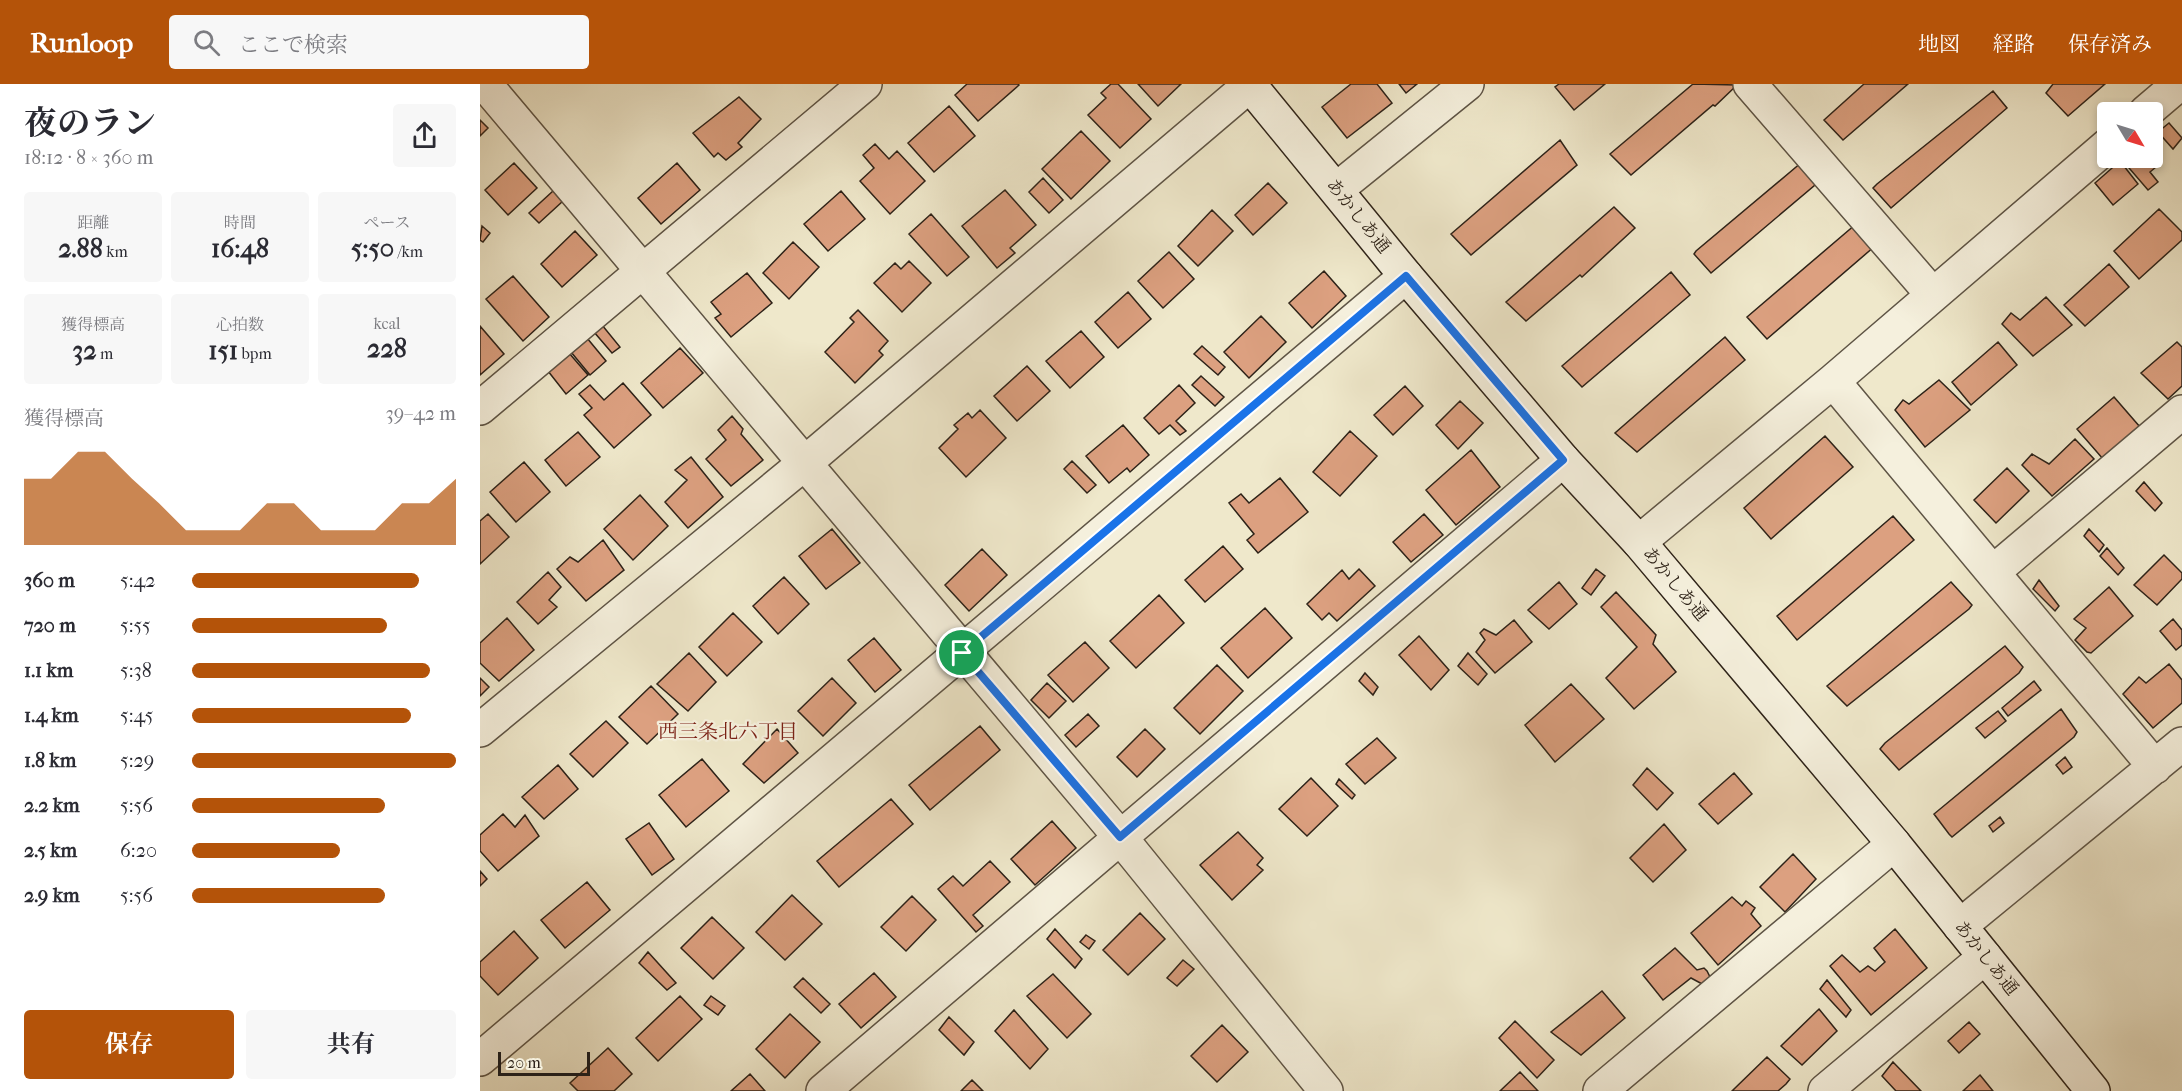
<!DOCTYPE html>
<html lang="ja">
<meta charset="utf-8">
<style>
body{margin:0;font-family:"IM FELL French Canon","Noto Serif JP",serif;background:#f7f7f7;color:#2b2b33;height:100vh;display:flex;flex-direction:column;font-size:22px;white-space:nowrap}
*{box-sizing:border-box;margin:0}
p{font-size:20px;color:#7c7c81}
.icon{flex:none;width:33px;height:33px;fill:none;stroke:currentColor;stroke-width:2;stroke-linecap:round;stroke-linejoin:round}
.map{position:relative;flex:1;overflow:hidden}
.details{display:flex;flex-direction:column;background:#fff;width:480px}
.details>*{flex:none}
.needle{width:39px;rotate:128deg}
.controls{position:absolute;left:1617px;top:18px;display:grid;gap:12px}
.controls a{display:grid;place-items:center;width:66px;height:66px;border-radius:6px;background:#fff;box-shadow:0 3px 9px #0003;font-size:30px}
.scale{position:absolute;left:18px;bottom:15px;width:92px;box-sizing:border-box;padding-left:6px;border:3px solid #2d2218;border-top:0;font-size:16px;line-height:21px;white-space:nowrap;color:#2d2218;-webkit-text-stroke:4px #f5f0dd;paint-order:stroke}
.pin{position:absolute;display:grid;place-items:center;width:51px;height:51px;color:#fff;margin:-26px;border:3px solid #fff;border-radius:50%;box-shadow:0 2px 6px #0007}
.round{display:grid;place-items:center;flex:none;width:63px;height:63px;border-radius:6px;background:#f7f7f7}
.summary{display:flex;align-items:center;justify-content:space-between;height:102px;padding:0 24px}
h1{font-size:33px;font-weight:700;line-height:45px}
.figures{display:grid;grid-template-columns:repeat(3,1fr);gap:9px;height:102px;padding:6px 24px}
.figures div{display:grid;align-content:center;border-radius:6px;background:#f7f7f7;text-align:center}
.figures b{font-size:26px;font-weight:700}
.figures small{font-size:16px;font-weight:400}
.figures p{font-size:16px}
.chart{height:168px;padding:12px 24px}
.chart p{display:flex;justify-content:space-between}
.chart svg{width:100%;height:108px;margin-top:6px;fill:#b45309;opacity:.7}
.cta{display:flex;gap:12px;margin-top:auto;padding:12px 24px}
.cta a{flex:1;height:69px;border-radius:6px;background:#b45309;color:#fff;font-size:24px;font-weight:700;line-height:69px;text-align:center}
.cta a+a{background:#f7f7f7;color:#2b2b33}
ul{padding:0 24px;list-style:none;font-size:20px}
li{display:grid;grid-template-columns:96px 72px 1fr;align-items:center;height:45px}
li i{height:15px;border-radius:8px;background:#b45309}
header{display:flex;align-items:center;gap:36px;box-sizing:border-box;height:84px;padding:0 30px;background:#b45309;color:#fff}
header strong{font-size:28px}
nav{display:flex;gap:33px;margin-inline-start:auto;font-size:21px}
.search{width:420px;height:54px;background:#f7f7f7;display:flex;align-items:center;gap:15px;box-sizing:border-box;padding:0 21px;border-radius:6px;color:#7c7c81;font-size:22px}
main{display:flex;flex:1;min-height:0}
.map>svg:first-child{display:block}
</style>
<header>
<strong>Runloop</strong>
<div class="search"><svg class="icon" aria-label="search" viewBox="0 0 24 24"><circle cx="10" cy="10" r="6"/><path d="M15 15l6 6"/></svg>ここで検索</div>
<nav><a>地図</a><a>経路</a><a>保存済み</a></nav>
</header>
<main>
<section class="details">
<div class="summary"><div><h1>夜のラン</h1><p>18:12 · 8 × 360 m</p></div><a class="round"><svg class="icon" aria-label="share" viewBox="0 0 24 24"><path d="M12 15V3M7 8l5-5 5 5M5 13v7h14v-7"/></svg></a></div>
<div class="figures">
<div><p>距離</p><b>2.88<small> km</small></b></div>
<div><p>時間</p><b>16:48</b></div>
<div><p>ペース</p><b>5:50<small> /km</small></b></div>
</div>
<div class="figures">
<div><p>獲得標高</p><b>32<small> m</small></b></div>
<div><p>心拍数</p><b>151<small> bpm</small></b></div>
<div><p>kcal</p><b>228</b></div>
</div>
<div class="chart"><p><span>獲得標高</span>39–42 m</p>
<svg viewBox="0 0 160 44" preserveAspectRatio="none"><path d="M0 44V17L10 17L20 6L30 6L40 17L50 27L60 38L70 38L80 38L90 27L100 27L110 38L120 38L130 38L140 27L150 27L160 17V44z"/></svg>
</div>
<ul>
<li><b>360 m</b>5:42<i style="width:86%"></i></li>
<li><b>720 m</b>5:55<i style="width:74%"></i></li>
<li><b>1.1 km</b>5:38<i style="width:90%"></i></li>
<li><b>1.4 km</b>5:45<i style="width:83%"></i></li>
<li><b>1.8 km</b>5:29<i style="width:100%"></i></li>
<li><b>2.2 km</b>5:56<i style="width:73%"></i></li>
<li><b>2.5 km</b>6:20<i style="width:56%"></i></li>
<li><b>2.9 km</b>5:56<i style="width:73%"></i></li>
</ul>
<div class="cta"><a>保存</a><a>共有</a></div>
</section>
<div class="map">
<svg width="1702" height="1007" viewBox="0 0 1702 1007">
<rect width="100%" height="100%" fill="#efe8cb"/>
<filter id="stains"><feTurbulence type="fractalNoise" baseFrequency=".00333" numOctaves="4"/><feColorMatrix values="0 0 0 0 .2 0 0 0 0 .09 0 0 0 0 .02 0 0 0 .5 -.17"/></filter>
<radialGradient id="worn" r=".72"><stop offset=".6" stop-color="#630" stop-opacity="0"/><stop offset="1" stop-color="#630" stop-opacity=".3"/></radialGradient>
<path fill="#dca080" stroke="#2d2218" stroke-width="1.5" d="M487 0H538L539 1 498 37 475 11Z
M631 0H638L671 35 640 64 608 31 626 14 621 9Z
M658 0H701L678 22Z
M871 0H897L912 19 867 54 842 23Z
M919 0H937L926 9Z
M1079 0H1125L1094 26 1075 3Z
M1213 0 1257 1 1235 22 1233 21 1151 91 1130 70Z
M1384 0H1428L1363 56 1344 36Z
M1573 0H1625L1588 32 1566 9Z
M1513 7 1527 24 1411 124 1393 104 1397 100Z
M259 13 281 35 258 59 262 63 246 76 238 69 234 73 213 49Z
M469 22 495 52 454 88 428 59Z
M0 36 8 44 0 52Z
M1689 39 1702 54 1693 65 1678 48Z
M601 47 630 77 591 115 562 85Z
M1080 56 1097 81 991 171 971 150Z
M395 60 409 75 417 67 445 97 410 130 380 97 394 84 383 71Z
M1648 74H1668L1676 83 1670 88 1678 98 1668 106 1643 77Z
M1640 77 1658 100 1633 121 1615 99Z
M1322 78 1337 97 1335 101 1231 189 1214 170 1216 167Z
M34 79 57 104 28 131 5 106Z
M197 79 220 106 181 140 158 114Z
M563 94 583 116 569 129 549 108Z
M788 99 807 119 773 151 755 131Z
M525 106 556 141 530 164 535 169 517 184 482 142Z
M73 107 83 117 59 139 49 129Z
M361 107 385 135 348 167 324 140Z
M1134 123 1155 144 1102 193 1100 191 1046 237 1026 218Z
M1679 125 1702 148V156L1659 195 1634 167Z
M732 126 753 147 718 182 698 162Z
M451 130 489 173 467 192 429 150Z
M1376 140 1395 162 1287 255 1267 233Z
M2 142 10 149 3 158 0 156Z
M95 147 117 171 82 203 61 180Z
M313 158 339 183 309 215 283 189Z
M689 168 714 195 683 224 658 197Z
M429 177 451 199 422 228 394 199 415 179 421 185Z
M1629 180 1649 203 1605 242 1584 221Z
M844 187 866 212 832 244 809 219Z
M1191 188 1210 211 1102 303 1082 282Z
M267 189 292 219 251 253 235 234 241 230 231 218Z
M33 192 69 233 43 257 6 215Z
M648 208 671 235 638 264 615 238Z
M1566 213 1592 241 1553 272 1522 240 1531 229 1540 236Z
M378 226 408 257 399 267 403 271 375 299 345 268 374 238 370 234Z
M781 232 806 258 769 294 744 268Z
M122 241 140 263 132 269 114 248Z
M0 242 24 270 0 291Z
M601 247 624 273 590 304 566 277Z
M1245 253 1265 276 1157 368 1135 349Z
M107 254 126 277 110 291 91 268Z
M1518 258 1537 281 1491 321 1472 298Z
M1697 258 1702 263V302L1688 315 1661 289Z
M722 262 745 283 738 291 714 270Z
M200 264 223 289 183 324 161 299Z
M89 269 108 291 86 310 68 287Z
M547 282 570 307 537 337 514 312Z
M721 292 744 313 735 322 712 301Z
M1459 296 1490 326 1445 363 1415 326 1423 316 1429 320Z
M143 299 171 331 134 364 104 331 112 324 99 310 110 301 124 316Z
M699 301 715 319 696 337 706 347 700 351 690 341 679 350 664 334Z
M925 302 943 322 913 351 894 331Z
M1634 313 1660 343 1623 375 1597 345Z
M980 317 1003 339 978 365 956 341Z
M500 326 526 354 486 393 459 364 478 345 474 341 488 329 492 334Z
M252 332 263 345 261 350 283 376 251 402 226 375 246 356 238 346Z
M643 341 669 371 650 388 647 384 629 399 606 372Z
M870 347 897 372 860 412 833 388Z
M98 348 120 373 86 402 65 376Z
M1345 352 1373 383 1291 455 1264 424Z
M1595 355 1614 375 1572 412 1542 381 1552 370 1569 380Z
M991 366 1020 403 976 441 946 406Z
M211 373 243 413 208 444 185 418 207 396 195 386Z
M592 377 616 401 607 409 584 385Z
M44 378 70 408 36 438 10 408Z
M1527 384 1549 407 1516 439 1494 416Z
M800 394 828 428 778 469 767 456 774 450 749 419 761 410 769 419Z
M1664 398 1682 419 1675 427 1656 407Z
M160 411 188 442 153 476 124 445Z
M8 430 29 453 0 480V437Z
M944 430 963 451 931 478 913 458Z
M1413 432 1434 456 1317 556 1297 532Z
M352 445 380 479 346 505 319 472Z
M1609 445 1624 461 1619 468 1604 452Z
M123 456 144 486 106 517 77 485 90 473 98 478Z
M743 462 763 485 725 518 705 496Z
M1627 464 1644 484 1638 491 1620 472Z
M502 465 527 491 489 527 465 501Z
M1684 471 1702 489V495L1677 521 1654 501Z
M879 485 895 502 857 537 849 529 842 536 827 520 862 486 869 495Z
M1116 485 1125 492 1111 511 1102 504Z
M68 488 81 503 69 516 77 523 58 540 37 518Z
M304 493 329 520 298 550 273 522Z
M1559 496 1579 522 1575 527 1553 505Z
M1079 498 1097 520 1069 545 1048 526Z
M1471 498 1492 521 1489 525 1367 622 1347 602Z
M1629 503 1653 532 1611 569 1607 568 1595 556 1606 544 1594 535Z
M1136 508 1176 551 1173 560 1196 588 1154 625 1126 594 1157 563 1121 523Z
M679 511 704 539 656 584 630 557Z
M785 524 812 554 768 594 741 564Z
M253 529 282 558 247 592 219 563Z
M27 534 54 566 19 597 0 579V559Z
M1693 535 1702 546V561L1696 566 1680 547Z
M1034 536 1052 558 1015 589 996 568 1005 556 1000 549 1004 545 1016 551Z
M939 552 969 586 951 606 919 571Z
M394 554 421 586 395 608 368 576Z
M605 558 629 584 593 618 568 591Z
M1525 562 1543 583 1539 589 1419 686 1400 665 1405 659Z
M209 569 236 598 208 627 177 600Z
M988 569 1007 590 998 601 978 582Z
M1689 580 1702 596V619L1673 644 1643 610 1659 593 1666 599Z
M737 581 763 607 720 650 694 624Z
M885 589 898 603 893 611 879 597Z
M0 594 9 603 0 612Z
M352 594 376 619 343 652 318 627Z
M1554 597 1561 606 1528 632 1522 624Z
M567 599 586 617 569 634 551 616Z
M1091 600 1124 635 1075 678 1045 641Z
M171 602 198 630 167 660 139 633Z
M1581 625 1597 648 1594 653 1472 753 1469 750 1454 730Z
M1518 627 1526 637 1505 654 1496 644Z
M608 630 619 642 596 663 585 651Z
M126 637 148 659 113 693 90 670Z
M500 642 520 666 450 726 429 701Z
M297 645 318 669 284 699 263 680Z
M665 645 685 665 657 693 637 673Z
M897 654 916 674 885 700 866 680Z
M1585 673 1592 683 1583 690 1576 681Z
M222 675 249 707 206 743 179 711Z
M78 681 98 705 64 735 42 713Z
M1167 684 1193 709 1177 726 1153 701Z
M1254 689 1272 710 1238 740 1219 720Z
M831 694 858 722 827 752 799 725Z
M859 695 875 711 872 715 856 700Z
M411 715 433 740 359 803 337 777Z
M23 730 35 743 45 731 59 752 18 787 0 767V751Z
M1520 733 1524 739 1513 748 1509 742Z
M572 737 596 764 555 801 531 775Z
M169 739 194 775 172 791 146 755Z
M1184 740 1206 766 1173 798 1150 774Z
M758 748 783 774 777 781 783 786 752 816 720 781Z
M1313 770 1336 795 1305 828 1280 803Z
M510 777 530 798 493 831 503 842 496 848 458 805 473 792 483 802Z
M0 787 7 795 0 802Z
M107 798 130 826 85 864 61 836Z
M312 811 342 840 305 876 276 848Z
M432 812 456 836 426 867 401 843Z
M1252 813 1262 822 1266 817 1275 824 1271 830 1281 842 1238 881 1211 849Z
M660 829 685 855 648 891 623 866Z
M232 833 264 864 233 895 201 864Z
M575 845 602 875 595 884 567 855Z
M1415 845 1447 884 1391 931 1350 882 1362 871 1380 888 1388 882 1395 887 1405 878 1394 864Z
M34 847 58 874 18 911 0 892V878Z
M606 851 615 857 609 865 600 858Z
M1195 864 1217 886 1224 884 1227 887 1230 893 1224 901 1211 894 1183 916 1163 891Z
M168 868 196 899 187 906 159 879Z
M703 876 714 885 697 902 687 894Z
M394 889 416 913 381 944 359 920Z
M573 890 611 930 587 954 547 912Z
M323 894 350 920 341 929 314 903Z
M1347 896 1371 926 1366 933 1340 905Z
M1122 907 1145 934 1101 971 1071 948Z
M200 912 222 935 178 977 156 954Z
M231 912 245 922 238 931 224 921Z
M1339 925 1357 947 1322 981 1301 962Z
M534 926 568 965 550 985 515 947Z
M310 930 340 958 305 994 276 965Z
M469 933 494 958 484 971 459 946Z
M1035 937 1074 976 1057 994 1019 954Z
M1489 938 1500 950 1479 969 1468 957Z
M742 941 768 968 737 998 711 972Z
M128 964 152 990 134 1007H98L90 999Z
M1287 973 1310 995 1306 1000 1298 1007H1252Z
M1413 978 1441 1007H1416L1402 992Z
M1040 988 1058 1007H1020Z
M270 990 285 1007H251Z
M1500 991 1513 1007H1483Z
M492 996 503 1007H481Z"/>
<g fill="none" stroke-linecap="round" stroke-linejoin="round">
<g stroke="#5e5445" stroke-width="36">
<path id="street" d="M5 0 640 753 846 1007
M1270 0 1453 211
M1666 28 1699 0
M857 105 987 0
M1353 297 1675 683
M0 324 385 0
M1159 458 1353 297 1628 61
M1513 488 1702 328
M0 646 326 378 771 0
M1480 842 1702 660
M0 975 926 192
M343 1007 1083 376
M1120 1007 1414 760
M1345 1007 1505 873"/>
</g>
<g stroke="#2d2218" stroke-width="36">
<path id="secondary" d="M769 0 926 192 1083 376 1159 458 1414 760 1613 1007"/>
</g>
<use href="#street" stroke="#f5f0dd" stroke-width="33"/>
<use href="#secondary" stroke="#f5f0dd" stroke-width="33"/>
</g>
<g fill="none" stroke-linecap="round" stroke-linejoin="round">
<g stroke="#fff" stroke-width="12">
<path id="route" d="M926 192 1083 376 640 753 482 569Z"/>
</g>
<use href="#route" stroke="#1a73e8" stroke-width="8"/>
</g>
<g text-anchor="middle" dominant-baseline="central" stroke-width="4.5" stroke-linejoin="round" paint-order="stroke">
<g font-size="18" fill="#2d2218" stroke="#f5f0dd">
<text transform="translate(878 132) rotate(51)">あかしあ通</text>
<text transform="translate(1195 500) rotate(50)">あかしあ通</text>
<text transform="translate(1506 874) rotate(51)">あかしあ通</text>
</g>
<g font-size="20" fill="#7a1f14" stroke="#f5f0dd">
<text x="248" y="647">西三条北六丁目</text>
</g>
</g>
<rect width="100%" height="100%" filter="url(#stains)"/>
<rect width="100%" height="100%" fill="url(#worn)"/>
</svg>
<div class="controls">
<a><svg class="needle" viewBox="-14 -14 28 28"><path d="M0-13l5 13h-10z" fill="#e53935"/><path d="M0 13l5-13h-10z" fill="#7c7c81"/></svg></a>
</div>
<div class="scale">20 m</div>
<div class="pin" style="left:482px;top:569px;background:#1e9e55"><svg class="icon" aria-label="arrive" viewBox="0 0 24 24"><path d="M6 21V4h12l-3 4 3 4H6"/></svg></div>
</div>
</main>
